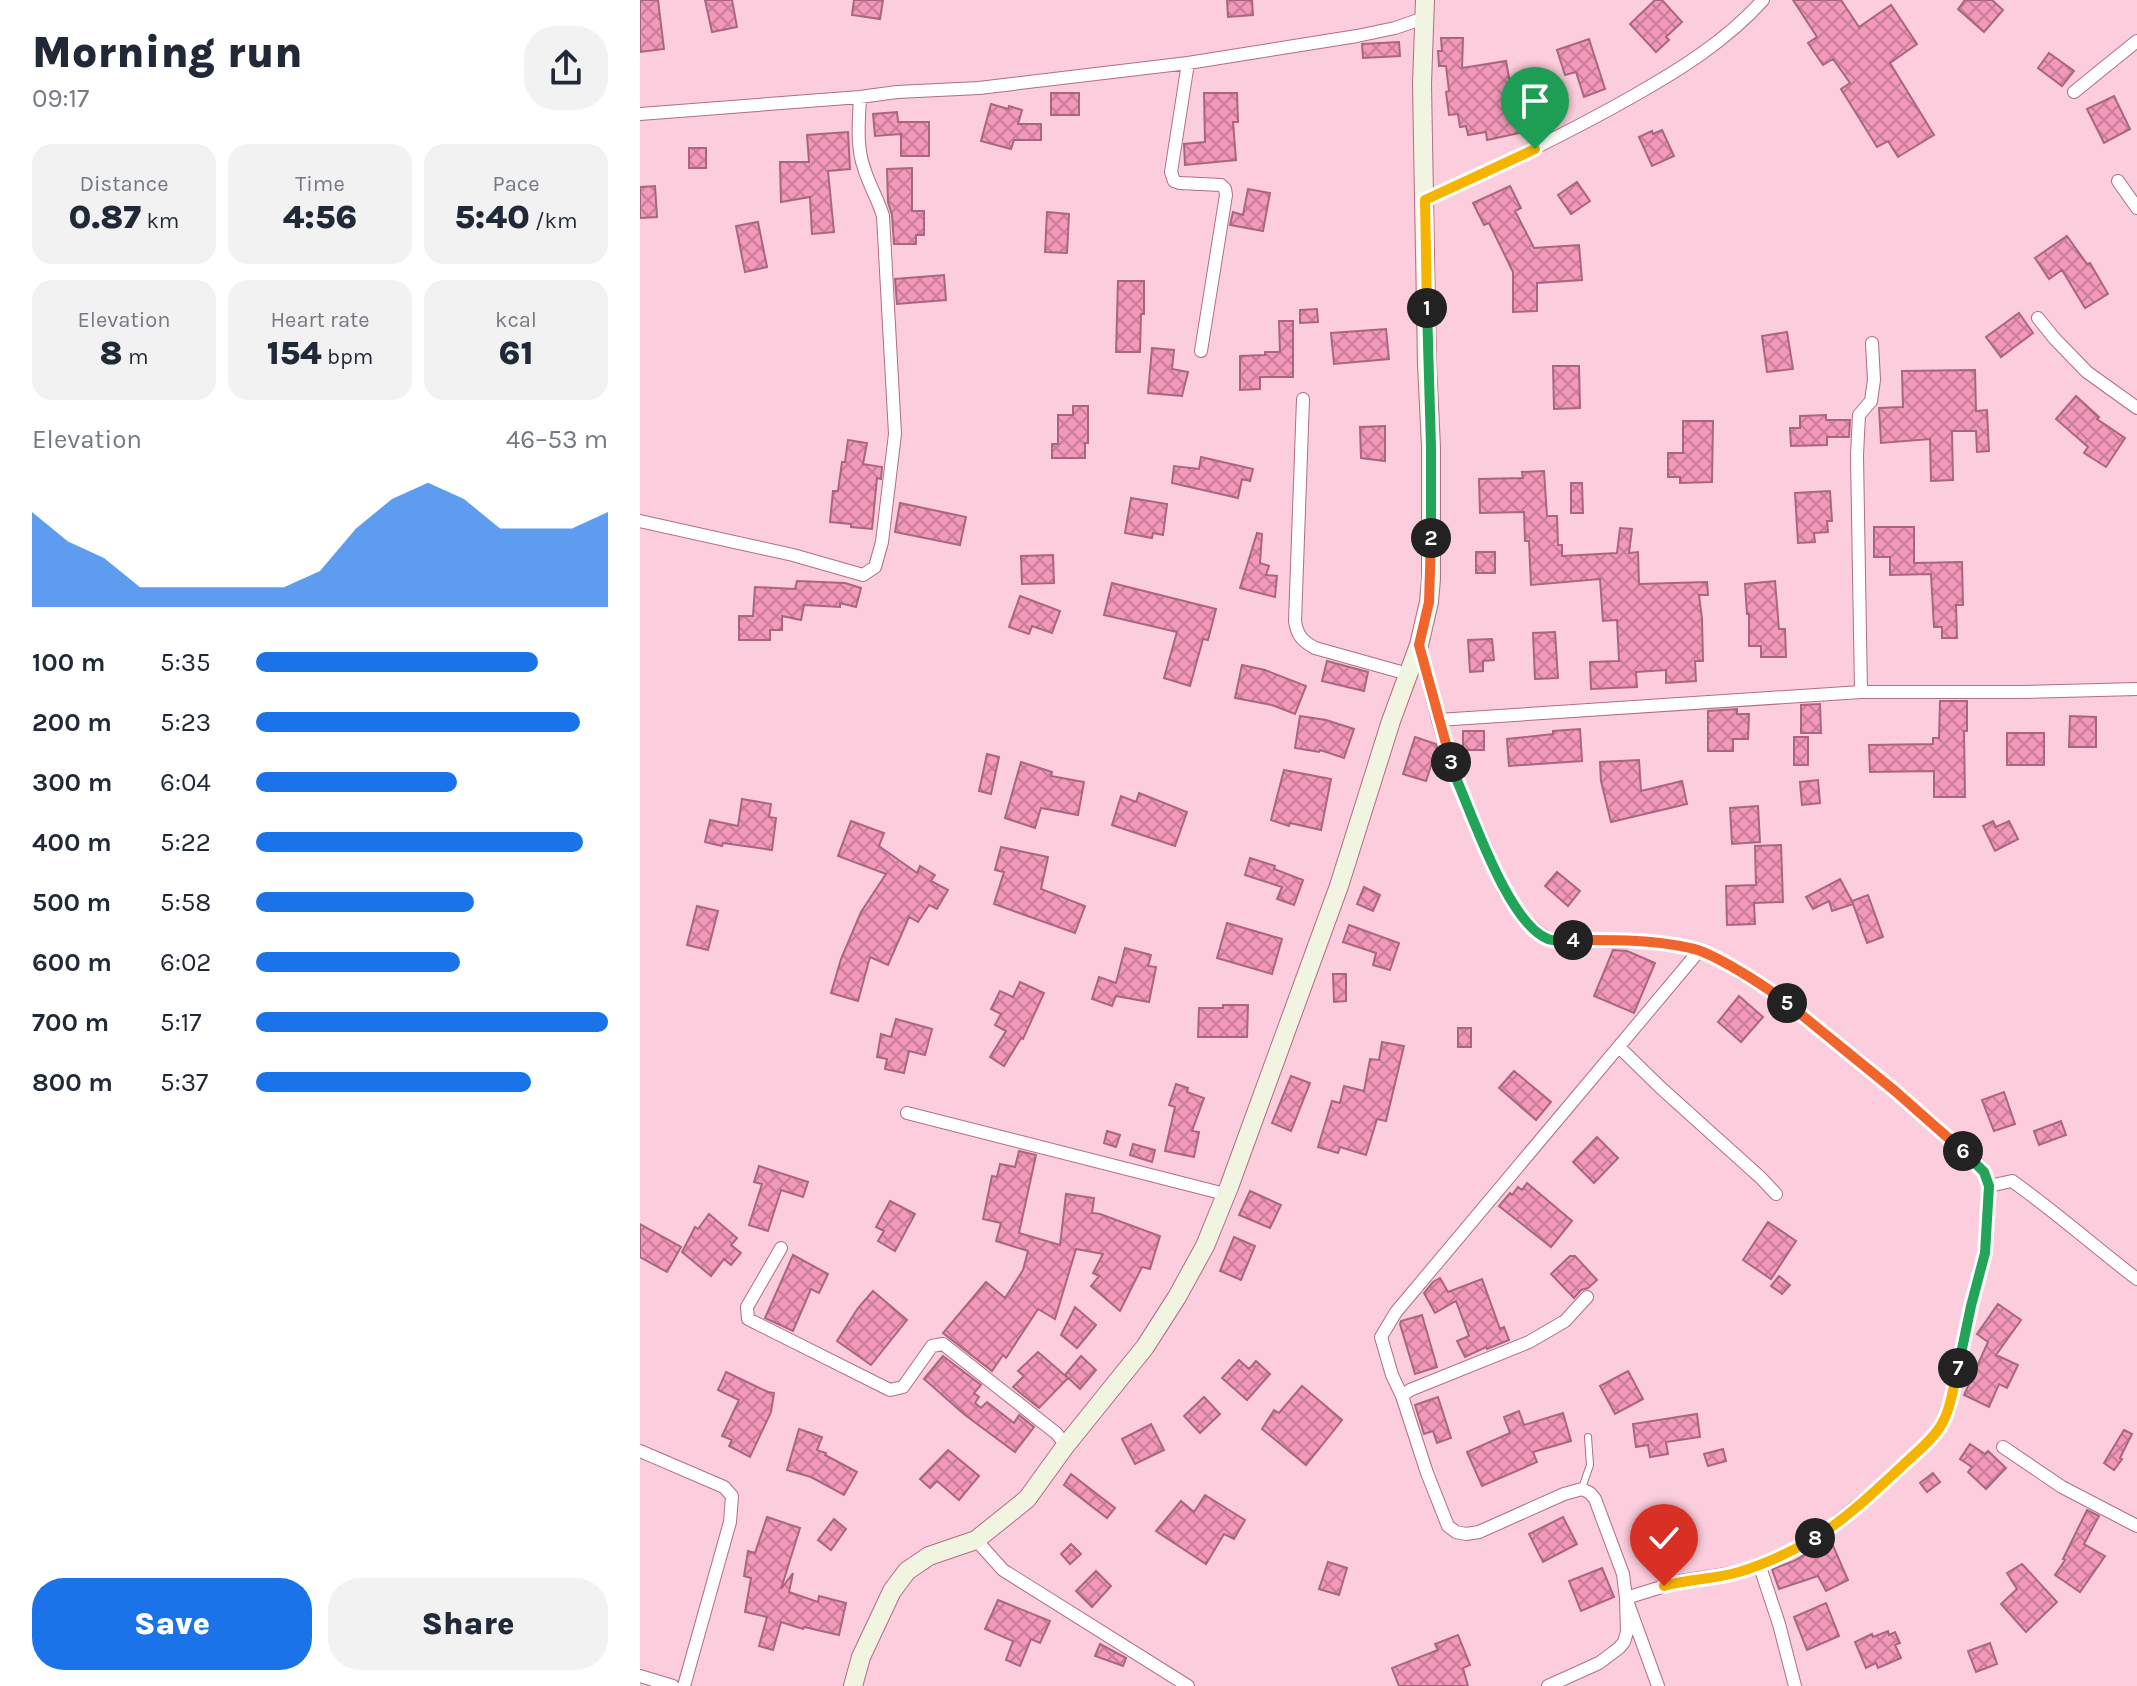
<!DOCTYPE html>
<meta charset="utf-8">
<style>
body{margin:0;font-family:Karla,sans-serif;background:#f2f2f3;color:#1f2937;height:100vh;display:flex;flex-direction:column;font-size:30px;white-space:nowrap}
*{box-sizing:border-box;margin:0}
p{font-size:26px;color:#747a83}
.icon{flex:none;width:44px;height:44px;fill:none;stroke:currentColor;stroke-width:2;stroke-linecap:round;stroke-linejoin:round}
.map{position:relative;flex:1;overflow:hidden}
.drawer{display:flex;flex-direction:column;background:#fff;width:640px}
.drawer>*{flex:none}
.pin{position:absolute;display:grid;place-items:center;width:68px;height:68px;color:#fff;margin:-82px -34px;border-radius:50% 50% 50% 0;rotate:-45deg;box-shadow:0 0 8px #0007}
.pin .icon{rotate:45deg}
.km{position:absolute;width:40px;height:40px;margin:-20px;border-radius:50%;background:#222;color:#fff;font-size:22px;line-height:40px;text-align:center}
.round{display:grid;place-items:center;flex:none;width:84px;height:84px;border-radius:32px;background:#f2f2f3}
.head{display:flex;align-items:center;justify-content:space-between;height:136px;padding:0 32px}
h1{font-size:44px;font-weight:800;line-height:60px}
.metrics{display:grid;grid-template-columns:repeat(3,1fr);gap:12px;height:136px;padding:8px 32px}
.metrics div{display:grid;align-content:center;border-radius:20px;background:#f2f2f3;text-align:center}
.metrics b{font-size:34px;font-weight:800}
.metrics small{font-size:22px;font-weight:400}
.metrics p{font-size:22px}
.chart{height:224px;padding:16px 32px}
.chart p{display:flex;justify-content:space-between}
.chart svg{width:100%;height:144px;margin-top:8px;fill:#1a73e8;opacity:.7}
.primary-button{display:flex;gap:16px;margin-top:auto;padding:16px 32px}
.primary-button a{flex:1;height:92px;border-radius:32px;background:#1a73e8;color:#fff;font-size:32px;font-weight:800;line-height:92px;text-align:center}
.primary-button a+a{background:#f2f2f3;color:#1f2937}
ul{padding:0 32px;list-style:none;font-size:26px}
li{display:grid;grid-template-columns:128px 96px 1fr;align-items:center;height:60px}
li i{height:20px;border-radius:10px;background:#1a73e8}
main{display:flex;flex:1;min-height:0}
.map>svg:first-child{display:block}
</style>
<main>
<section class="drawer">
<div class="head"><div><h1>Morning run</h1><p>09:17</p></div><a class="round"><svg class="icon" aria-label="share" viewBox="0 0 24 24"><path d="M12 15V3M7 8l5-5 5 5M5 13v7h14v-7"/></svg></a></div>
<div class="metrics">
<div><p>Distance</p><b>0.87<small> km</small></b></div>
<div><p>Time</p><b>4:56</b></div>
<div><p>Pace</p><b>5:40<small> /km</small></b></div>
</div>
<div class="metrics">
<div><p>Elevation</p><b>8<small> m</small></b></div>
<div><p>Heart rate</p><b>154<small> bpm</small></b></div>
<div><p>kcal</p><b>61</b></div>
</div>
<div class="chart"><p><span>Elevation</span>46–53 m</p>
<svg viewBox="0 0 160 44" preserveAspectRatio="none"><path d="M0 44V15L10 24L20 29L30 38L40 38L50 38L60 38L70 38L80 33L90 20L100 11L110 6L120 11L130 20L140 20L150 20L160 15V44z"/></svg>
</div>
<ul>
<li><b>100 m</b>5:35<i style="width:80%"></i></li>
<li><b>200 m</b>5:23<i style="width:92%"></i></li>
<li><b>300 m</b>6:04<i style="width:57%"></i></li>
<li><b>400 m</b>5:22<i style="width:93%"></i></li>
<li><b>500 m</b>5:58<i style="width:62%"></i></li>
<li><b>600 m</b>6:02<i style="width:58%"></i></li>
<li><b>700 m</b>5:17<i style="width:100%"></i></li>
<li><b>800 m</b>5:37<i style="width:78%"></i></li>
</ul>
<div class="primary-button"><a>Save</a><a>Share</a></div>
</section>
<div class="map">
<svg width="1497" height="1686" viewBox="0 0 1497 1686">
<defs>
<pattern id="building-cross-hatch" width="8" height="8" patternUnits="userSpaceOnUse" patternTransform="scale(2)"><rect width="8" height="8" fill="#f398b9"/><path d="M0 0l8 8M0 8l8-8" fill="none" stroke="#c77d98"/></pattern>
</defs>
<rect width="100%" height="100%" fill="#fccddc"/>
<path fill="url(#building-cross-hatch)" stroke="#ab667f" stroke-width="2" d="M0 0H18L24 49 0 52Z
M65 0H92L97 27 72 32Z
M214 0H243L240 19 212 15Z
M587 0H612L613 15 588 17Z
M1015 0H1022L1042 22 1026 37 1029 40 1016 52 990 24Z
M1153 0H1201L1219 27 1251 5 1277 44 1250 63 1294 135 1258 157 1248 141 1237 147 1201 89 1210 83 1193 59 1183 65 1168 43 1177 37Z
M1325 0H1352L1363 10 1344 32 1318 9Z
M801 38H823L822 68 866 61 870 83 873 82 884 132 847 140 846 132 828 135 826 126 820 127 818 114 809 115 806 92 809 91 806 66H799L798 51H802Z
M949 39 965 89 944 97 936 72 925 75 917 50Z
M759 42 760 56 723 58 722 44Z
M1409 53 1434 71 1422 86 1398 68Z
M411 93H439V115H411Z
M564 93H597L598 122H593L596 160 545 165 544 144 565 142Z
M1474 96 1490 129 1464 143 1447 109Z
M351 104 368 109 369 106 382 110 378 124H401V140H374L371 149 341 141Z
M257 112 258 122H289V156H261V134L235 136 233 114Z
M1022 130 1034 156 1012 166 999 137 1012 131 1013 134Z
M208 132 210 169 188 171 194 232 172 234 170 197 141 202 140 162H169L167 135Z
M49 148H66V168H49Z
M272 168V211H284V235H276V244H254L252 215 248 202 247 169Z
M937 182 950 201 931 214 918 195Z
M15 186 17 217 0 218V187Z
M870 186 881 208 875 211 894 248 939 245 942 280 897 283V311L873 312V272L849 223 844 225 833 203Z
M608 189 630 193 623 231 590 225 593 212 603 215Z
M407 212 429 214 427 253 405 252Z
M118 222 127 267 105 272 96 226Z
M1427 236 1447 264 1450 263 1468 294 1445 308 1422 270 1409 279 1395 258Z
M304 275 306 300 257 304 255 279Z
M478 281H504V314H501L500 352H476Z
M677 309 678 322 660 323V310Z
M1379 313 1393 333 1361 357 1346 337Z
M639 321H653V377H620V389L600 390V356L625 355V352H640Z
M746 329 749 359 694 364 691 333Z
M1147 332 1153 369 1127 372 1122 336Z
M512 348 534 350 532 369 548 372 542 396 508 393Z
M913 366H939L940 408 914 409Z
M1335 370 1336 411 1347 410 1349 451 1337 452 1336 431H1312L1313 480 1291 481 1290 439 1241 443 1239 408 1263 407 1262 371Z
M1436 396 1459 417 1457 419 1485 438 1466 467 1444 453 1448 447 1416 419Z
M433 406H448V443H445V458H412V444H418V415H433Z
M1186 415V420H1210L1209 437H1187V445L1151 446 1150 428H1160V416Z
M1043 421H1073L1072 482 1040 483V477H1028V453H1043Z
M745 426V461L721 458 720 427Z
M208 440 227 443 223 464 242 467 241 479 237 478 232 529 211 527V524L190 522 193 491H198L202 462H205Z
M561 457 613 469 610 481 602 479 598 498 532 483 534 466 559 469Z
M904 471 907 516H917L918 545H922V556L977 553 980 528 992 529 989 553 998 552 999 584 1067 582 1068 595H1059L1062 619 1063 661H1055L1056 681 1026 683V670L996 672 997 687 951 689 950 662 979 661 977 620 963 621 960 579 891 585 889 541H885L884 512 840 513 839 479 883 478 882 472Z
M931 483H942L943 513H931Z
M1190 491 1192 521H1187L1188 532 1174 533 1175 542 1158 543 1155 493Z
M491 498 527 504 523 535 513 533 512 538 485 533Z
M260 503 326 517 320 545 255 532Z
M1234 527H1274V563L1322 562 1323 605H1316L1317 638H1302V627H1294L1291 574 1250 575V557H1234Z
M617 533 622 534 620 563 629 566 626 575 637 576 635 597 600 588Z
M836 552H855V573H836Z
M413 555 414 583 382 584 381 556Z
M157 581 205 583 221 588 216 607 200 603V607L164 605 161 620 142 616V630H130V640H99V616H113L115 587 155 589Z
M1135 581 1139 629H1145L1146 657H1121V646H1109V614H1107L1105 584Z
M472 583 576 609 568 640 563 639 550 686 524 678 537 632 464 615Z
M380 596 420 611 412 633 392 626 389 634 369 627Z
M915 632 918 678 895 679 893 633Z
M852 639 854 660 843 661V671L830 672 828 640Z
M687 661 728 672 724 691 682 681Z
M602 665 625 670 666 686 655 714 632 705 595 698Z
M1300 701H1327V731H1324L1325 797H1294V771L1230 772 1229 745 1293 744V738H1299Z
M1180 704 1181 733H1161V705Z
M1097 709V714H1109L1108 739H1093V751H1068V711Z
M660 716 686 720 714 729 704 758 680 750 679 752 655 748Z
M1430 716 1456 717V747H1429Z
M940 729 942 761 869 766 867 739 913 734V731Z
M823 731H844V750H823Z
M1367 733H1404V765H1367Z
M775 737 796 744 797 747 786 781 763 774Z
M1154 737H1168V765H1154Z
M347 754 359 757 351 794 339 791Z
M999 760 1001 791 1042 781 1047 804 971 822 961 781 960 762Z
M381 762 412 772 411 776 444 782 438 815 401 808 395 828 365 818Z
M644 770 691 779 681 830 650 823 649 826 631 820Z
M1178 780 1180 803 1162 805 1160 782Z
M499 793 547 812 535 846 472 825 481 796 496 802Z
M102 799 131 804 129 817 136 818 132 850 83 843 82 846 65 842 70 820 98 826Z
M1118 806 1120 842 1092 844 1090 808Z
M211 821 244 833 239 846 277 873 280 866 295 875 291 881 308 890 297 909 289 905 278 922 269 917 248 965 230 957 218 1001 191 993 201 959 221 912 246 874 198 856Z
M1353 821 1356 827 1369 821 1378 839 1355 851 1343 826Z
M1141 845 1143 902 1114 903 1115 924 1087 925 1086 886 1116 885 1115 846Z
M361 847 408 857 401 889 445 906 435 933 354 904 364 872 355 870Z
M610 858 635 866 634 869 663 880 654 905 637 899 642 887 605 875Z
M917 872 940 891 928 906 905 886Z
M1200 879 1213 903 1212 901 1228 895 1243 937 1227 943 1213 904 1192 911 1189 901 1173 909 1166 897Z
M724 887 740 895 733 911 717 904Z
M57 906 78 911 68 950 47 945Z
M587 923 642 939 632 974 577 958Z
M709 925 759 943 750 970 733 965 736 953 703 942Z
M485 948 511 955 508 966 516 967 509 1002 476 996 472 1006 452 999 459 977 476 983Z
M973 950 987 951 1015 963 994 1013 954 996Z
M693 974H706V1001L694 1002Z
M380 982 404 993 383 1039 381 1038 364 1066 350 1057 366 1031 355 1025 361 1014 351 1009 360 991 373 997Z
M1099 996 1123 1017 1101 1042 1078 1022Z
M583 1005H608L607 1037H558L559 1008H583Z
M256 1019 292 1029 285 1055 269 1051 264 1073 245 1069 247 1059 237 1057 241 1034 251 1037Z
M818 1028H831V1047H818Z
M742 1042 764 1046 746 1121 737 1119 726 1155 700 1147 698 1153 678 1147 692 1101 700 1103 704 1086 724 1091 730 1059 739 1060Z
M874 1071 911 1102 896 1120 859 1088Z
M651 1076 670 1083 651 1131 632 1123Z
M536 1084 548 1088 547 1092 564 1098 552 1131 559 1132 554 1157 525 1151 535 1107 529 1105Z
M1364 1092 1375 1124 1354 1131 1342 1100Z
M1421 1121 1426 1135 1399 1145 1394 1131Z
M467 1131 480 1135 476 1147 464 1143Z
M957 1137 978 1158 954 1183 933 1162Z
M493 1144 515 1150 512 1162 490 1155Z
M379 1151 396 1155 379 1233 420 1245 426 1194 454 1198 452 1213 460 1214 520 1236 510 1269 502 1267 480 1311 451 1286 459 1276 453 1273 463 1254 436 1249 415 1319 398 1309 366 1358 363 1355 352 1371 303 1333 346 1282 365 1298 383 1270 388 1251 356 1241 361 1223 343 1219 352 1176 357 1177 360 1164 375 1167Z
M119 1166 168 1182 163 1197 141 1190 128 1231 109 1225 122 1184 114 1182Z
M887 1183 932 1221 911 1247 859 1206 870 1193 872 1195 878 1187 882 1190Z
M610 1191 641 1205 630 1228 599 1215Z
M250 1201 275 1214 255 1251 238 1241 244 1231 236 1227Z
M69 1214 97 1238 91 1245 101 1253 91 1265 84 1259 71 1276 42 1252 55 1227 58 1229Z
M1128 1222 1156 1241 1131 1279 1103 1260Z
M0 1224 41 1247 27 1272 0 1257Z
M594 1237 615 1246 601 1280 580 1271Z
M153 1255 188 1274 179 1293 171 1289 153 1331 125 1318Z
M930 1256H935L957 1280 948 1288 941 1290 934 1298 911 1274Z
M1139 1276 1150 1285 1142 1294 1131 1286Z
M800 1278 808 1292 842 1279 860 1329 864 1327 869 1340 847 1349 846 1347 825 1357 817 1341 829 1336 816 1301 795 1313 784 1293 793 1282Z
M233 1291 267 1320 231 1365 197 1341 218 1308Z
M1358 1304 1381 1320 1356 1355 1378 1365 1367 1388 1359 1384 1349 1407 1324 1395 1348 1342 1337 1334Z
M435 1307 456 1325 437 1348 421 1335Z
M782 1315 797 1367 775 1374 760 1324 761 1321Z
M398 1352 428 1378 399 1408 373 1387 384 1376 378 1371Z
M303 1356 341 1385 334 1393 339 1397 335 1403 341 1408 347 1402 374 1423 379 1415 394 1427 375 1452 325 1415 284 1379Z
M441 1356 456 1370 440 1389 425 1375Z
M599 1360 609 1369 616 1361 630 1374 607 1400 582 1378Z
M988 1371 1003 1399 975 1414 960 1386Z
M86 1372 128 1392 134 1393 131 1412 110 1457 89 1446 92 1440 82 1436 99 1400 78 1390Z
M662 1386 702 1420 666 1465 622 1429 634 1410 639 1413Z
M564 1397 580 1414 560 1433 544 1416Z
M798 1397 811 1438 797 1443 793 1431 784 1434 775 1405Z
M879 1411 884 1425 923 1413 931 1441 893 1452 897 1462 842 1486 827 1452 870 1433 864 1417Z
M1057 1414 1060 1437 1026 1442 1028 1454 1010 1457 1008 1445 996 1447 993 1424Z
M511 1424 524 1450 495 1464 482 1439Z
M159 1429 182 1437 177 1450 186 1453 185 1455 217 1472 204 1495 171 1477 147 1470Z
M1484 1430 1492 1434 1480 1458 1482 1459 1474 1470 1464 1463Z
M1330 1444 1345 1454 1348 1451 1366 1468 1346 1489 1328 1472 1332 1467 1320 1459Z
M1083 1449 1086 1461 1068 1466 1064 1454Z
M308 1450 339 1476 319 1500 297 1481 290 1488 280 1479Z
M1293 1473 1300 1482 1287 1492 1280 1483Z
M431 1474 475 1508 467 1518 424 1485Z
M565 1495 605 1520 594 1539 584 1534 566 1564 516 1531 541 1501 554 1512Z
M1447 1510 1459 1516 1444 1544 1465 1556 1440 1592 1415 1575 1425 1560 1423 1559Z
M127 1517 160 1528 141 1589 153 1573 149 1592 178 1602 179 1596 206 1603 199 1635 164 1627 163 1629 141 1622 133 1650 119 1646 127 1617 105 1612 111 1578 104 1576 108 1551 115 1553Z
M923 1517 937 1544 903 1562 889 1534Z
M194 1519 206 1529 191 1550 178 1540Z
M1190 1539 1208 1580 1186 1591 1178 1576 1139 1589 1132 1569 1154 1561Z
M431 1544 441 1554 430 1564 421 1554Z
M688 1562 707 1568 699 1595 679 1589Z
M1382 1564 1417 1602 1386 1632 1361 1604 1377 1589 1367 1573Z
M962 1568 974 1597 941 1611 929 1581Z
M456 1571 471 1586 452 1607 436 1591Z
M358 1600 410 1621 400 1643 391 1639 380 1666 366 1660 373 1641 345 1629Z
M1186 1603 1199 1636 1167 1650 1154 1617Z
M1248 1631 1249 1635 1255 1632 1260 1643 1255 1645 1261 1658 1238 1668 1236 1663 1226 1668 1215 1642 1232 1634 1233 1637Z
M818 1635 830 1665 823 1668 828 1686H759L752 1668 798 1650 795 1644Z
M1350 1643 1357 1664 1336 1672 1328 1651Z
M460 1644 486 1658 483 1666 455 1656Z"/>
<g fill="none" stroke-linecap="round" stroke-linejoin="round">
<g stroke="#b26d86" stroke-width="8">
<path id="lane" d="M942 1488 950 1465 948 1437"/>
</g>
<g stroke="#b26d86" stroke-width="14">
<path id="street" d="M548 63 531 172 534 181 540 183 581 185 585 189 586 195 561 351
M1434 92 1497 41
M0 114 220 97 257 92 339 88 548 63 717 36 755 28 784 18
M1478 181 1497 208
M785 200C856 167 927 134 995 95 1041 69 1087 40 1123 0
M1398 318 1414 338 1447 372 1497 408
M663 399 655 621C657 635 662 641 675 648L768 674
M0 521 153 555 223 575 235 567 242 542 255 434 243 216C238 199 229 185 224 168 216 146 219 120 220 97
M780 648 798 720 816 778 864 890 883 918 897 931 910 940 1010 942 1054 948 1076 958 1137 995 1255 1091 1338 1164 1344 1172 1349 1186 1345 1253 1331 1306 1310 1402 1301 1425 1289 1441 1232 1493 1186 1531 1150 1553 1099 1572 1041 1581 986 1598 1018 1686
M1221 692 1217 455 1219 415 1231 401 1234 380 1232 343
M798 720 1221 692H1382L1497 689
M979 1047 1021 1088 1121 1178 1136 1194
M267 1113 585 1194
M1349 1186 1372 1181C1416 1212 1455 1247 1497 1279
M141 1248 107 1307 108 1319 250 1390 263 1387 292 1346 303 1344 416 1433 426 1445
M762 1396 770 1390 889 1342 925 1321 947 1297
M1363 1447 1422 1487 1497 1526
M0 1451 84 1487 92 1496 90 1522 44 1686
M336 1540 363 1570 548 1686
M1119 1564 1139 1624 1155 1686
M0 1676 33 1686
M908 1686 959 1663 979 1648 984 1642 987 1632 986 1598 983 1574 955 1499 950 1493 942 1489 924 1494 839 1532 826 1534 816 1532 808 1526 787 1473 762 1396 752 1375 741 1337 756 1312 1059 951"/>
</g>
<g stroke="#b26d86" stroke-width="20">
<path id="secondary" d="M213 1686 221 1657 252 1591 267 1571 289 1556 336 1540 387 1499 426 1445 505 1347 537 1297 565 1246 589 1187 699 886 751 721 779 645 789 602 791 579V447L787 365 782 84 785 0"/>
</g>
<use href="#lane" stroke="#fff" stroke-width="6"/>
<use href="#street" stroke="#fff" stroke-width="12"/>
<use href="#secondary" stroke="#f0f4e0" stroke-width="18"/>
</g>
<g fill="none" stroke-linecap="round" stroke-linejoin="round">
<g stroke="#fff" stroke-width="16">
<path id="split-1" d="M787 308 785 200 895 149"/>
</g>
<g stroke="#fff" stroke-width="16">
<path id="split-2" d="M787 308 791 447V538"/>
</g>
<g stroke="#fff" stroke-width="16">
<path id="split-3" d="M791 538 789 602 779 645 811 762"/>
</g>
<g stroke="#fff" stroke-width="16">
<path id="split-4" d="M811 762 816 778C833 817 869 924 908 939 915 942 925 940 933 940"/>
</g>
<g stroke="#fff" stroke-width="16">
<path id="split-5" d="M933 940C971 940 1012 939 1050 948 1073 952 1128 988 1147 1003"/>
</g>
<g stroke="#fff" stroke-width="16">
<path id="split-6" d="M1147 1003 1255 1091 1323 1151"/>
</g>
<g stroke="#fff" stroke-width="16">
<path id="split-7" d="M1318 1368 1331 1306 1345 1253 1349 1186 1344 1172 1323 1151"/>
</g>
<g stroke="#fff" stroke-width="16">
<path id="split-8" d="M1175 1538C1206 1519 1234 1492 1261 1467 1274 1454 1290 1443 1300 1427 1311 1410 1313 1387 1318 1368"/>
</g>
<g stroke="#fff" stroke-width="16">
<path id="split-9" d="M1024 1586C1049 1579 1075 1579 1099 1572 1126 1564 1151 1552 1175 1538"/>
</g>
<use href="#split-1" stroke="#f5b400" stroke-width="10"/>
<use href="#split-2" stroke="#22a559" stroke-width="10"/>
<use href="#split-3" stroke="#f0652b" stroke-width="10"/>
<use href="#split-4" stroke="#22a559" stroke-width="10"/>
<use href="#split-5" stroke="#f0652b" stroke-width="10"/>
<use href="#split-6" stroke="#f0652b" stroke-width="10"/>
<use href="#split-7" stroke="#22a559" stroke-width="10"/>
<use href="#split-8" stroke="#f5b400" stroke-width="10"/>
<use href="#split-9" stroke="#f5b400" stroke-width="10"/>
</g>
</svg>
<div class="pin" style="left:895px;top:149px;background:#1e9e55"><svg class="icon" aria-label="arrive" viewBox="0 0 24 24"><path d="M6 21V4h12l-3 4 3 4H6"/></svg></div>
<div class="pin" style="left:1024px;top:1586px;background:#d93025"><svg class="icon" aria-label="check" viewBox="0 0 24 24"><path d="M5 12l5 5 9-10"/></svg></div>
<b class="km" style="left:787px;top:308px">1</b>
<b class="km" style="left:791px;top:538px">2</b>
<b class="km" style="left:811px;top:762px">3</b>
<b class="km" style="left:933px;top:940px">4</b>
<b class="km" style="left:1147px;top:1003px">5</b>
<b class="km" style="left:1323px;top:1151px">6</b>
<b class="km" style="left:1318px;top:1368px">7</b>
<b class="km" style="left:1175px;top:1538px">8</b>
</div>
</main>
